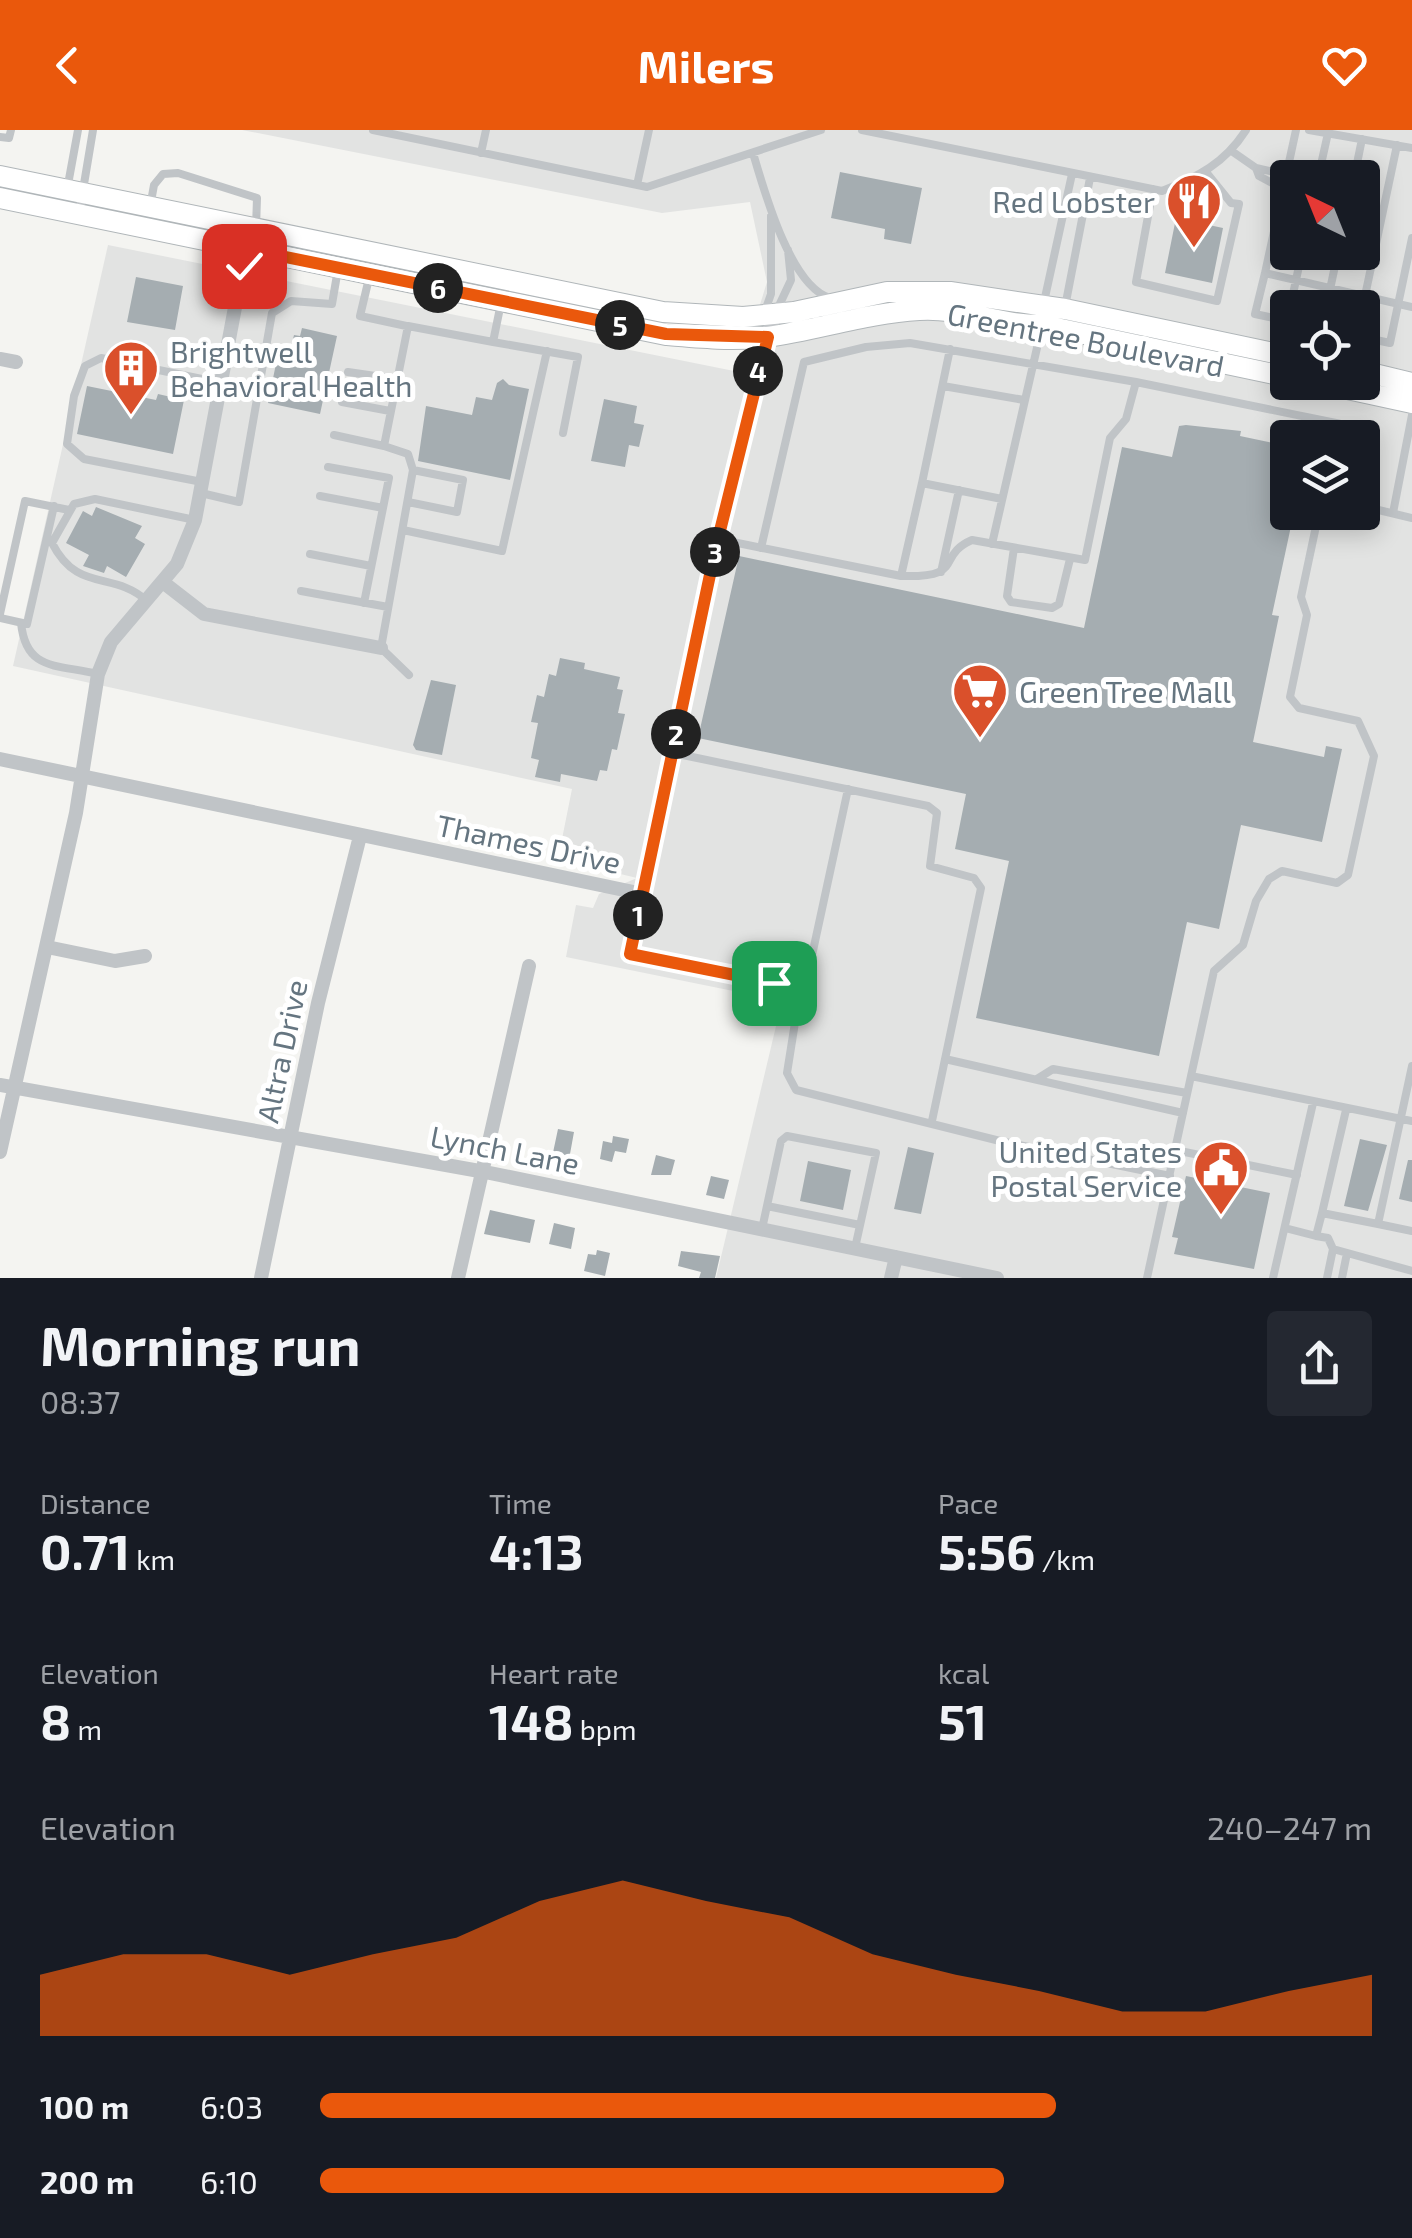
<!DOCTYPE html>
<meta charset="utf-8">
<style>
body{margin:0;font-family:"Exo 2",sans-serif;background:#242831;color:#f1f3f6;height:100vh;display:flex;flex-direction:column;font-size:38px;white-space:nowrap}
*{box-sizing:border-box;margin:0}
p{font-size:32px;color:#9ea1a6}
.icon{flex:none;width:55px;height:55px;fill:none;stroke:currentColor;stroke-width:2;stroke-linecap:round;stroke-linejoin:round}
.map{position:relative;height:1148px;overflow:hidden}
.panel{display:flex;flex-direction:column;background:#171b24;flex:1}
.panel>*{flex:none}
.needle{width:65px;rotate:317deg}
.buttons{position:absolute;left:1270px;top:30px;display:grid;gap:20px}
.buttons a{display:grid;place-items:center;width:110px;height:110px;border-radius:10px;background:#171b24;box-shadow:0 5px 25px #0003;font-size:50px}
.pin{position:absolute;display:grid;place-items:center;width:85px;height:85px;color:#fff;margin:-42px;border-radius:20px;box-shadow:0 5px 15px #0006}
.km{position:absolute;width:50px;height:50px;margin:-25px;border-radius:50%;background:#222;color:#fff;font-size:28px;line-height:50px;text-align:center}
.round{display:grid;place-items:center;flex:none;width:105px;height:105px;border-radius:10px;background:#242831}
.headline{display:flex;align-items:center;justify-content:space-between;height:170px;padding:0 40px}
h1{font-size:55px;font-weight:700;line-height:75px}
.figures{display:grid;grid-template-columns:repeat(3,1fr);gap:15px;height:170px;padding:10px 40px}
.figures div{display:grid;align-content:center}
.figures b{font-size:50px;font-weight:700}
.figures small{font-size:28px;font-weight:400}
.figures p{font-size:28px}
.chart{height:280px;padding:20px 40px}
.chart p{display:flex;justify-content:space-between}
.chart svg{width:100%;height:180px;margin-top:10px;fill:#ea580c;opacity:.7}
ul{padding:0 40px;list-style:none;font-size:32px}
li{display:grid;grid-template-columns:160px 120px 1fr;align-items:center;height:75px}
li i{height:25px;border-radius:12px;background:#ea580c}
header{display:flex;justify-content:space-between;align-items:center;height:130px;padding:0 40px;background:#ea580c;color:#fff;font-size:45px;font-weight:700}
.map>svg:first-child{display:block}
</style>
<header><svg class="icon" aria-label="back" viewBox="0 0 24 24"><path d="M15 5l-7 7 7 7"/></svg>Milers<svg class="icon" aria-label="heart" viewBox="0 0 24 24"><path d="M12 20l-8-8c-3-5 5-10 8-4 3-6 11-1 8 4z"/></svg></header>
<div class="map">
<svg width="1412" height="1148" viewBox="0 0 1412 1148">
<rect width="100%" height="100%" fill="#f4f4f1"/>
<path fill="#e2e3e2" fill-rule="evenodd" d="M242 0H1412V1148H716L782 871 566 827 576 775 593 778 599 764 637 748 558 729 572 659 13 536 108 115 739 242 767 152 750 72 662 83ZM1288 48H1362V122H1288ZM1288 178H1362V252H1288ZM1288 308H1362V382H1288Z"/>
<path fill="#a5adb1" d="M840 42 922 58 911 114 884 109 885 99 831 88Z
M1176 88 1223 98 1212 153 1165 143Z
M136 147 183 156 175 200 127 192Z
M302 198 337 206 320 284 268 273 280 214 291 217 294 205 300 206Z
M503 249 509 255 529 259 510 350 418 331 426 276 472 285 476 267 492 270 497 253Z
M87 256 156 270 158 264 184 270 173 324 77 304Z
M604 269 637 276 634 293 644 295 639 317 629 315 625 337 591 331Z
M1186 295 1241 301 1240 306 1288 316V382H1294L1272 485 1279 486 1253 612 1324 627 1326 616 1342 619 1322 712 1241 695 1219 799 1187 792 1159 926 976 888 1009 731 955 719 966 664 698 608 739 426 1084 498 1122 317 1172 327 1179 296Z
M96 377 142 396 135 408 145 414 126 447 107 436 104 443 83 436 89 425 66 413 83 381 92 386Z
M560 528 585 533 584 539 620 547 617 559 623 560 618 583 625 584 617 620 612 619 607 641 600 640 597 651 561 644 560 652 535 647 539 630 531 628 538 593 531 592 537 565 544 567 549 544 556 546Z
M431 550 456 555 442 625 416 620 413 615Z
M558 999 574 1002 568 1035 551 1032Z
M613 1006 629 1009 626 1023 615 1021 612 1032 600 1029 603 1011 612 1013Z
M1360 1009 1387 1015 1368 1081 1344 1076Z
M908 1017 934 1023 921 1084 894 1079Z
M656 1025 675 1030 671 1045H651Z
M1408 1030H1412V1072L1399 1069Z
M808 1031 851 1040 843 1080 800 1071Z
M711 1046 729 1050 724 1069 706 1065Z
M1186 1046 1270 1063 1254 1139 1174 1124 1178 1108 1172 1107Z
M490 1080 535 1090 530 1113 484 1104Z
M554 1093 575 1098 571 1119 549 1114Z
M597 1120 610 1123 605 1146 584 1141 588 1124 596 1125Z
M681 1121 720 1126 715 1148H699L701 1142 678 1136Z"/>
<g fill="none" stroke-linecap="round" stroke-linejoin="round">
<g stroke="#b0b6b9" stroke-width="22">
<path id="secondary" d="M0 46 663 182 743 187 794 182 887 162H950L1065 179 1288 226
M0 68 666 205C700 208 733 211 767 207 818 200 867 183 919 180 960 177 1001 196 1042 195L1288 247
M1362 241 1412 253
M1315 252 1412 273"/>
</g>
<path stroke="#c0c4c7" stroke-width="8" d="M373 0 647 57 821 0
M862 0 1162 61C1198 47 1225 33 1246 0
M1296 0 1265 143 1412 177
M1309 0 1412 18
M0 7 9 8 11 0
M1233 22 1256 38 1259 46 1274 54 1285 52
M481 23 486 0
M753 23C764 60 790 156 830 168
M1256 38 1279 43 1280 51
M1318 48 1328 3
M1354 48 1362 9
M637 55 649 0
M1153 59 1136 152 1217 171 1239 74 1231 73 1206 42
M67 60 78 0
M150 77 154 55 163 44 178 43 257 68 256 98
M79 84 93 0
M1265 143 1255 184 1288 191
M370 144 360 186 411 197
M1044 172 1072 44
M1065 177 1090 48
M1290 178 1302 122
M1326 178 1338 122
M1362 180 1397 15
M765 181 771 164V86
M776 182 791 150 788 120
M1362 207 1390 213 1412 108
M493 212 578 227 563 303
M950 219 922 353 1002 369
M348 242 396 249
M943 256 1024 270
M342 272 390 281
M1336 293 1363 299 1368 305 1362 329
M334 305 384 316
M328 337 389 348 364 473
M202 352 84 329 67 314 74 266 85 236 101 228 221 253
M201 363 239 372 272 183 291 171 332 174 338 139
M320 366 383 378
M408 372 457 382 463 350 413 340
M1362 376 1412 388
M1393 383 1412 285
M403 400 502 421 547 221
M718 409 901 446C967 448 935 426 972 410L1085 430 1110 308 1126 289 1136 252 1336 293 1334 308
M992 414 1042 196
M761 418 804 232 866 217 910 213 1136 252
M1014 418 1007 466 1011 472 1052 478 1059 474 1070 429
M310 424 371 436
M941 442 959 360
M901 446 922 353
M301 461 388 477
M147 471C113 440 78 464 52 413L74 374 95 369 195 390
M0 484 25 371 69 380
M0 488 27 494 54 376
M21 493C26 541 56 534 98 544
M409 545 381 518 413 340 408 324 384 316 408 196 493 212 501 173
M673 623 928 676 937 683 930 736 974 748 981 758 932 991
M643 764 630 824 800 861 787 943 796 960 1000 1011 1170 1046
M803 867 848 659
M945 929 1183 983
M1412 936 1378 1094 1412 1101
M1191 946 1214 841 1243 815 1256 771 1269 749 1282 741 1337 753 1348 745 1374 626 1358 591 1299 578 1290 567 1307 485 1301 467 1319 382
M1037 949 1053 939 1187 963
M1346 980 1322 1083 1378 1094
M1175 1020 1297 1045
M767 1076 860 1095
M1322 1083 1316 1106 1328 1108 1333 1119 1412 1141
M1285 1098 1316 1106
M762 1099 781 1011 787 1006 876 1023 855 1118
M1147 1148 1191 946 1412 991
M1273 1148 1313 973
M1327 1148 1333 1119
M1342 1148 1347 1123"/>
<path stroke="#c0c4c7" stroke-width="14" d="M0 229 16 232
M164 453 204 484 381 518
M0 629 643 764 715 421 774 185
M47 817 115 831 145 826
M0 955 485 1042 997 1148
M0 1022 76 683 98 544 111 512 177 434 195 390 246 119 256 98
M261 1148 318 873 360 706
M458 1148 529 836
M891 1148 896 1127"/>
<use href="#secondary" stroke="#fff" stroke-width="20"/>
</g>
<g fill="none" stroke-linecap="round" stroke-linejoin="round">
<g stroke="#fff" stroke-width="20">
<path id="route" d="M244 136 246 119 666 204 768 207 715 421 630 824 774 853"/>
</g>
<use href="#route" stroke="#ea580c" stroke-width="12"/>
</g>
<defs>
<g id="restaurant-pin" transform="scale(2.875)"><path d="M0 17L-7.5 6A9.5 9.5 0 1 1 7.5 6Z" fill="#da502b" stroke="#fff"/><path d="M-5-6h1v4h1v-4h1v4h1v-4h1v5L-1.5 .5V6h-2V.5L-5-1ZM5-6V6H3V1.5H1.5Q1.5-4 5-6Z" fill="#fff"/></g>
<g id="building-pin" transform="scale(2.875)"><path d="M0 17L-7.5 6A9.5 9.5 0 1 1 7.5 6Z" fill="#da502b" stroke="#fff"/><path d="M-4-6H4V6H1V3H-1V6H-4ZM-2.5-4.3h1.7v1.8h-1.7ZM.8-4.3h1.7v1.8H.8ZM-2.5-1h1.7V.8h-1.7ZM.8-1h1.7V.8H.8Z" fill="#fff"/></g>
<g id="supermarket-pin" transform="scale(2.875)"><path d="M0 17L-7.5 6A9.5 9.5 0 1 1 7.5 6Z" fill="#da502b" stroke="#fff"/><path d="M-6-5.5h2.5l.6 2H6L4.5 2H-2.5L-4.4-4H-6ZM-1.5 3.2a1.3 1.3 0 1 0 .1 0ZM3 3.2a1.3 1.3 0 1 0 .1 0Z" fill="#fff"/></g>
<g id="civic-pin" transform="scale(2.875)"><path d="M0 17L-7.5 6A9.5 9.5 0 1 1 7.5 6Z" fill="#da502b" stroke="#fff"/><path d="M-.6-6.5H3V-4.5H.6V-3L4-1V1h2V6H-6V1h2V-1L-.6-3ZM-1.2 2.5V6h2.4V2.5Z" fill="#fff"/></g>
</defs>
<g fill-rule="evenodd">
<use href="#restaurant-pin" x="1194" y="71"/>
<use href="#building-pin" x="131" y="238"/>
<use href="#supermarket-pin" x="980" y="561"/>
<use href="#civic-pin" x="1221" y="1038"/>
</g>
<g text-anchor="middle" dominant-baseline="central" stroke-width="10" stroke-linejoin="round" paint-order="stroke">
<g font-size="30" fill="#657580" stroke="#fff" text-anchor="end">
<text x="1155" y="71">Red Lobster</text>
<text x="170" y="221" text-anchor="start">Brightwell<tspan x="170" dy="34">Behavioral Health</tspan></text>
<text x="1019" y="561" text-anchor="start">Green Tree Mall</text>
<text x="1182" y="1021">United States<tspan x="1182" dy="34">Postal Service</tspan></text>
</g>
<g font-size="30" fill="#657580" stroke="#fff">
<text transform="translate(1086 209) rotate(11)">Greentree Boulevard</text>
<text transform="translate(529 713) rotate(12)">Thames Drive</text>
<text transform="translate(281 921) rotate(-78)">Altra Drive</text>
<text transform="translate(505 1019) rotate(11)">Lynch Lane</text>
</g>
</g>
</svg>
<div class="buttons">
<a><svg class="needle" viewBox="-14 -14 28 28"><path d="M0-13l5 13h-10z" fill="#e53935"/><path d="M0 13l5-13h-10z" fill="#9ea1a6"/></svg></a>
<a><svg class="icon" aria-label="locate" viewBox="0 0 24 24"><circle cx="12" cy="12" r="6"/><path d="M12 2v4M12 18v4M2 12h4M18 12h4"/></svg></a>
<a><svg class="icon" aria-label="layers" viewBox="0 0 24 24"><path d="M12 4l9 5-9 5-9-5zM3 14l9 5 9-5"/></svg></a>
</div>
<div class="pin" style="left:774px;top:853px;background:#1e9e55"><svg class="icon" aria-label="arrive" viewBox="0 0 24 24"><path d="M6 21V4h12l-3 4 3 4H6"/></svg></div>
<div class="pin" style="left:244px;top:136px;background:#d93025"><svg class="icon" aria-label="check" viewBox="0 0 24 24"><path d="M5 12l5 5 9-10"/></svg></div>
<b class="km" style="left:638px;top:785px">1</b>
<b class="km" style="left:676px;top:604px">2</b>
<b class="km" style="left:715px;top:422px">3</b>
<b class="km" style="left:758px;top:241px">4</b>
<b class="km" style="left:620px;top:195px">5</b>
<b class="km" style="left:438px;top:158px">6</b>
</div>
<section class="panel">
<div class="headline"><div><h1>Morning run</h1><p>08:37</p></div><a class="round"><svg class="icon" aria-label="share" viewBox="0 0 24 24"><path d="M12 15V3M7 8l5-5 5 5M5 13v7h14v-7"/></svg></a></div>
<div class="figures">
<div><p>Distance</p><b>0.71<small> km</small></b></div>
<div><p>Time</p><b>4:13</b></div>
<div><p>Pace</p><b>5:56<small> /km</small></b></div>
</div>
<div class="figures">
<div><p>Elevation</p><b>8<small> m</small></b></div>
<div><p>Heart rate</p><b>148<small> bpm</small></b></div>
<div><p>kcal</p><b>51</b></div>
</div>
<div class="chart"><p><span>Elevation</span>240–247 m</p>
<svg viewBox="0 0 160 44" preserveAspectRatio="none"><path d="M0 44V29L10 24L20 24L30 29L40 24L50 20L60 11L70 6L80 11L90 15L100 24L110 29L120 33L130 38L140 38L150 33L160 29V44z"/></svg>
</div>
<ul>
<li><b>100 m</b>6:03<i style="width:70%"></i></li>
<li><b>200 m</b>6:10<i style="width:65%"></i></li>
</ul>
</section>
